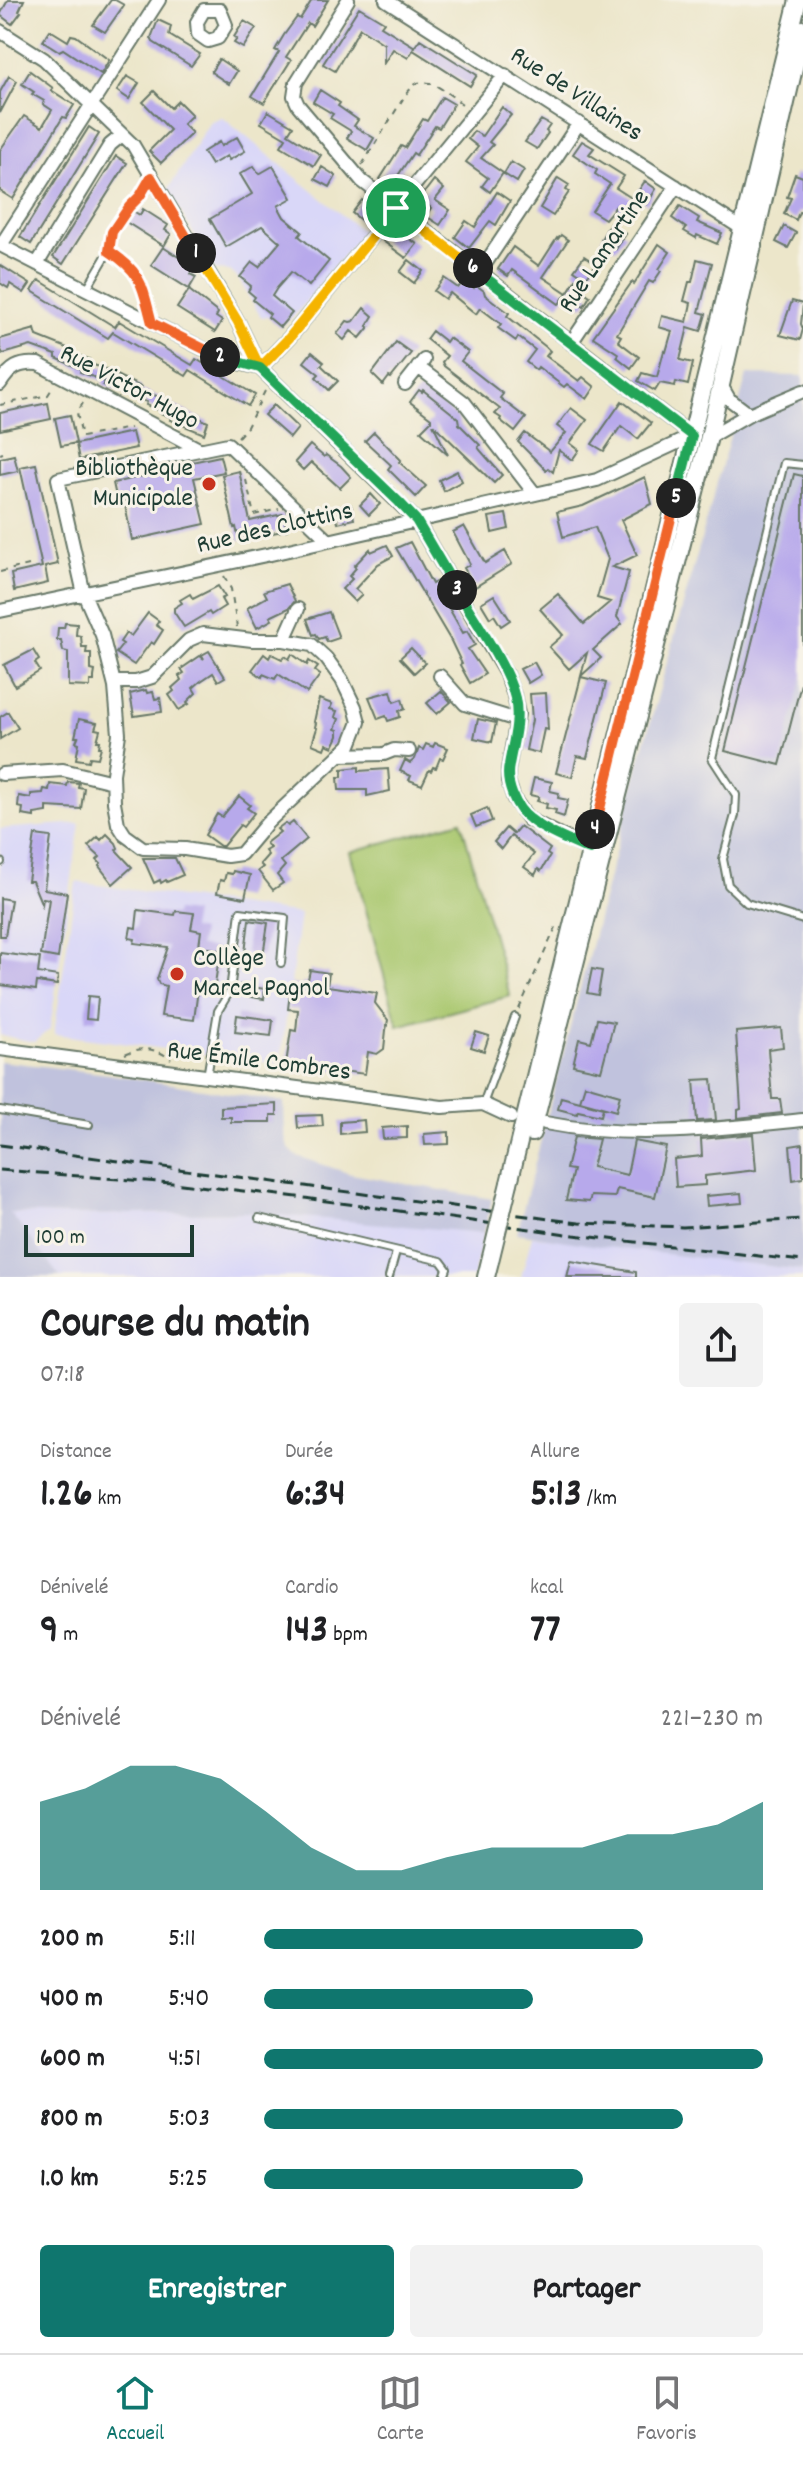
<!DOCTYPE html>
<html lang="fr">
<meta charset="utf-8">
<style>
body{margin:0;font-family:Dekko,sans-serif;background:#f2f2f2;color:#202124;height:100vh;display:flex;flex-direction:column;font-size:30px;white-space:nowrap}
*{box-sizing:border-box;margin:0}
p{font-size:26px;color:#757577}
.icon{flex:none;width:44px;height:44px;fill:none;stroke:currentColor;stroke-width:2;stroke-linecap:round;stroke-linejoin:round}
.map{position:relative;height:1277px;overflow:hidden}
.panel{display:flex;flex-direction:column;background:#fff;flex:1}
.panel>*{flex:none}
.scale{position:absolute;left:24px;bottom:20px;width:170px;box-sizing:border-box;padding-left:8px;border:4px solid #1f3d34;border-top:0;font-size:22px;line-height:28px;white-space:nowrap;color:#1f3d34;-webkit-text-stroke:6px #f7f3e8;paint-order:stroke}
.pin{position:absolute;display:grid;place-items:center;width:68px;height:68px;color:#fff;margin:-34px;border:4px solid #fff;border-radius:50%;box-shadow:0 2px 8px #0007}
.km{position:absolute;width:40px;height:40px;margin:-20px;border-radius:50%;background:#222;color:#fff;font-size:22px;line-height:40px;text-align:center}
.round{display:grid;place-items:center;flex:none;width:84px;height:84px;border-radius:8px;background:#f2f2f2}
.headline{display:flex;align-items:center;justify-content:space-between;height:136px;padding:0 40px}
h1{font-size:44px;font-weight:700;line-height:60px}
.stats{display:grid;grid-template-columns:repeat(3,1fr);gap:12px;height:136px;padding:8px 40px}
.stats div{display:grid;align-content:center}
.stats b{font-size:40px;font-weight:700}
.stats small{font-size:22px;font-weight:400}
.stats p{font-size:22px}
.chart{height:224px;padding:16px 40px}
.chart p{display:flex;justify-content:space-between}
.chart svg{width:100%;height:144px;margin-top:8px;fill:#0f766e;opacity:.7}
.button{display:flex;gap:16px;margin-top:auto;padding:16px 40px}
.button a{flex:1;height:92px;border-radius:8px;background:#0f766e;color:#fff;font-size:32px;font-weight:700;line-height:92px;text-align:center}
.button a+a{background:#f2f2f2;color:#202124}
ul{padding:0 40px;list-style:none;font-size:26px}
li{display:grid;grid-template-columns:128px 96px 1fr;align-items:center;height:60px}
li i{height:20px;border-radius:10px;background:#0f766e}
.tab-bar{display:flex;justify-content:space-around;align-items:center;height:112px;border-top:2px solid #e0e0e0;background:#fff;font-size:22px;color:#757577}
.tab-bar a{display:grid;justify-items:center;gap:4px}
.tab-bar .active{color:#0f766e}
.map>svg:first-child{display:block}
</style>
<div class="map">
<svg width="803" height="1277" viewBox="0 0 803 1277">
<rect width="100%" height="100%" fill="#f7f3e8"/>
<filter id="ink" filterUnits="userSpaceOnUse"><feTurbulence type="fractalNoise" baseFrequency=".0125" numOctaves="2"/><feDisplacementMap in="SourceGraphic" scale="16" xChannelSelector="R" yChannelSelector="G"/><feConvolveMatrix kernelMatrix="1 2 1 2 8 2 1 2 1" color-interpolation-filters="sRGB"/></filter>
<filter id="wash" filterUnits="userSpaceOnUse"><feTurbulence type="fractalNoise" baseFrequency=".006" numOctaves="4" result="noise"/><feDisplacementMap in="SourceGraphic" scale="32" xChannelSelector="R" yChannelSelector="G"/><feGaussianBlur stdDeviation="1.8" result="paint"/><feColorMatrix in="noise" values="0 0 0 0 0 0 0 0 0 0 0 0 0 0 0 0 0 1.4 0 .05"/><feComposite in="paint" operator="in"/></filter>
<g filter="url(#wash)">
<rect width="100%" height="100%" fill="#ece6ca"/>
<path fill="#d9d7f8" d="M222 117 363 232 295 315 280 327 268 317H261L238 278 230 271 215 270 168 190 210 122Z
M80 823 50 1029 34 1042 0 1035V829Z
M76 882 300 914 280 1064 54 1034Z
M246 1212 459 1229 484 1233 473 1277H60L8 1213 70 1215Z
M532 1236 803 1270V1277H521Z"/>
<path fill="#c0c2dd" d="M747 375 803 376V1270L598 1246 517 1233 628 803Z
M0 1061 108 1074 284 1102 285 1136 288 1148 297 1156 351 1174 492 1199 484 1233 246 1212 70 1215 10 1213 60 1277H0Z"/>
<path fill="#aac870" stroke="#648252" stroke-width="2" d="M461 821 510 996 398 1026 350 852Z"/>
<g id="blocks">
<path fill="#b7a9eb" d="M8 0H24L19 11 21 12 12 24 0 15Z
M111 0H115L124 5 105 32 93 25Z
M312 0H328L312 26 308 23 286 57 291 60 264 103 252 96 279 52 275 50 284 35 297 17 300 19Z
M359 7 384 22 381 26 415 47 413 49 420 39 477 75 470 86 413 50 408 58 393 49 384 63V44L360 28 335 71 323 64Z
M158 20 171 26 169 35 200 54 191 66 153 42 151 38Z
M244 21 256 28 243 48 234 43 237 39 234 37Z
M50 30 68 41 71 35 76 36 109 60 101 74 63 49 59 51 43 41Z
M219 59 237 71 229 84 211 72Z
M30 71 53 88 51 90 74 105 66 118 63 117 13 199 0 191V150L24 116 42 127 52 110 43 104 44 101 32 94 34 92 22 84Z
M9 76 17 81 0 113V92Z
M127 76 139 83 129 99 117 91Z
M320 90 340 103 338 106 358 120 354 126 374 138 367 150 347 138 351 131 330 118 333 114 313 102Z
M154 91 171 108 178 101 192 115 183 124 192 133 161 163 149 151 170 130 143 102Z
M442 97 454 104 439 128 435 126 416 155 413 153 391 186 380 179 401 146 405 148 423 119 427 121Z
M502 107 511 115 489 142 493 145 481 158 503 173 490 192 482 186 488 178 466 162 478 147 468 139 474 131 482 136Z
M268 111 293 126 288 134 321 155 314 166 281 146 286 138 261 123Z
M541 120 550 125 546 131 548 133 537 149 525 142Z
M89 127 99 134 31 244 20 237Z
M237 137 245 151 229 160 227 156 211 165 203 152 219 142 221 146Z
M582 141 594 148 589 154 624 176 616 188 633 199 625 212 616 206 605 219 592 211 610 184 595 174 597 170 573 154Z
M116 156 127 163 63 264 53 257Z
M511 162 524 170 517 182 504 174Z
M254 166 259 174 273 166 292 198 278 206 284 217 302 232 299 236 329 261 309 286 291 272 277 288 272 296 292 313 280 327 268 317 270 314 253 300 255 297 248 291 251 286 240 277 252 262 259 267 280 242 262 226 226 247 210 219 252 194 240 174Z
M322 167 336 176 330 187 315 179Z
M795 174 803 177V213L799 212 796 220 784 214 791 198 787 197Z
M558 178 569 185 566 190 569 192 553 216 540 208Z
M434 180 444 189 435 200 450 210 440 225 426 216 431 208 417 196 421 191 424 193Z
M645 181 656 189 647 204 635 196Z
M497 192 510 201 496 225 490 221 469 248 455 237 466 221 475 227Z
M362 200 372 209 362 221 352 213Z
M680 206 699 218 697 222 722 233 717 244 697 235 696 238 684 231 686 228 672 218Z
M143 209 168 225 165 230 171 234 164 246 126 222 133 211 140 215Z
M610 224 626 234 616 249 601 239Z
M784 226 796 233 788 248 776 242Z
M394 228 417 244 406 258 383 241Z
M561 235 568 240 543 277 567 293 559 304 512 270 508 276 498 269 513 247 539 266 557 238 558 239Z
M659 244 670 252 659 269 661 271 653 283 649 281 617 334 621 336 618 341 639 357 631 368 617 357 619 354 593 337 632 282 634 284Z
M163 247 194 267 190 274 196 277 189 289 151 265Z
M584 256 596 264 586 278 574 270Z
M697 259 712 263 699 312 706 314 701 331 688 327 680 360 693 363 688 385 676 382 675 386 660 383 655 391 638 381 642 373 657 377 664 351 666 352 672 331 659 327 662 316 687 322 691 303 684 301 689 282H692Z
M409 260 423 271 414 283 400 272Z
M0 265 30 284 24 293 10 284 8 288 0 283Z
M444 278 458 288 465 280 474 288 476 285 484 291 485 295 509 313 507 316 546 347 550 351 546 356 579 381 583 377 595 387 587 399 567 384 564 387 538 367 536 370 526 362 535 350 518 337 516 341 498 328 501 324 480 308 476 314 450 293 445 299 434 291Z
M576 279 586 286 583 291 590 296 584 306 566 295Z
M39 280 115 327 119 321 192 365 196 359 255 395 248 406 190 370 186 376 113 332 108 338 32 291Z
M189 290 218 313 216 317 222 321 215 332 177 308Z
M792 301 803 304 801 324 803 329 800 340 780 335Z
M364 308 373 316 367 326 369 327 360 338 351 331 344 340 337 334 347 321 350 322 354 321Z
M35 329 37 336 75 351 74 354 89 359 87 363 112 371V373L141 387 140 390 165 399 164 401 208 422 204 434 170 420 171 417 160 413 161 411 146 405 147 402 103 385 104 381 80 372 81 369 56 358V355L31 346 3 354 0 348V339Z
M432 331 446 342 449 338 468 352 461 361 503 394 500 398 526 418 515 432 500 420 501 418 495 414 500 409 444 366 442 362 447 356 426 339Z
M396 342 411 353 391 378 389 377 383 385 372 374Z
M312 352 324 362 321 365 338 381 329 390 316 377 319 374 304 362Z
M419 390 422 392 423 390 458 418 459 424 480 445 478 447 480 450 502 475 494 483 433 424 448 455 421 431 431 421V418L410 402Z
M622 401 651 423 638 439 621 426 604 451 592 444Z
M48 403 51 419 0 430V413Z
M274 405 298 428 290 438 264 415Z
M571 408 587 420 570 443 579 450 572 460 559 450 553 472 548 468 546 470 518 442 525 433 550 452 566 433 557 426Z
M70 415 76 443 61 446 55 418Z
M132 432 136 448 79 460 76 444Z
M374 432 401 460 399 462 426 486 416 497 388 469 391 465 365 441Z
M310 445 324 457 326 455 341 466 351 477 340 488 311 462 303 470 295 462Z
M14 455 18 471 0 475V458Z
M220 456 224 472 194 478 205 524 132 540 124 500 117 501 113 483 187 466V463Z
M36 464 58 564 45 567 48 583 14 591 11 574 42 567 20 467Z
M239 471 250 521 283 514 287 530 239 540 236 527 234 528 222 475Z
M457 471 462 481 444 491 439 480Z
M794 474 803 476V676L780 765 725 751Z
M645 477 652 504 621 520 637 555 612 567 629 572 617 617 622 624 593 650 601 658 581 676 587 653 569 669 549 647 563 635 540 609 558 594 584 624 610 602 597 598 608 559 595 527 563 537 557 512 583 506Z
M371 494 380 504 369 515 360 505Z
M351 505 354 519 338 523 334 509Z
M506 514 509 529 492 533 489 517Z
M464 526 485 563 505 551 512 564 475 587 464 568 470 564 453 532Z
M410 542 432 584 437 581 445 594 442 596 463 633 467 631 475 645 468 649 485 674 470 683 460 665 462 664 451 641 396 548Z
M387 545 393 556 378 564 355 589 362 595 355 602 342 589 352 579 349 576 356 568 354 566 370 549 371 552Z
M287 584 295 601 289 608 270 617 272 620 257 628 247 608 267 597 264 591Z
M218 586 225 597 221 599 225 606 211 615 209 612 184 627 174 612V608L182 603 180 600 190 594 193 599Z
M494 595 510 620 501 626 494 615 490 618 481 603Z
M329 612 339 638 327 642 325 637 319 639 316 634 313 635 307 619Z
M148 613 159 621 156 625 163 630 154 644 151 642 134 665 116 653 123 644 120 642 126 633 131 636Z
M65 623 77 624 76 635 81 636 82 647H87L86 653H91V670L95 671 94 677V681H90V687L68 686V652L63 651 61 640H57L58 628H64Z
M411 648 425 663 414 673 400 658Z
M33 650 39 660 35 663 40 671 15 686 4 665Z
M209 651 225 677 218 681 213 673 201 681 193 688 196 693 187 702 189 704 179 710 169 695 174 691 172 688 181 680 179 676 184 673 181 669 200 656 204 659 202 655Z
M264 654 269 658 271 654 276 656 282 659 285 656 289 659 292 654 307 665 309 661 318 667 315 671 320 675 307 693 278 674 275 679 263 674 262 677 252 670Z
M534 662 541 675 528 683 520 669Z
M581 677 606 683 587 758 577 756 572 777 556 773Z
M146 690 147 693 153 692 155 699 160 698 162 712 134 716 130 694Z
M391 691 394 702 402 699 405 709 399 711 400 717 388 721 386 716 378 719 369 697Z
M441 691 451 702 437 714 427 703Z
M546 693 548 730 544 729 539 753 526 750 532 720 530 694Z
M319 699 332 704 330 709 337 711 335 717 339 719 335 729 338 730V736L333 747 326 744 324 749 312 744 317 728 315 727 316 723 314 722Z
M8 712 18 728 0 739V717Z
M79 719 97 723 95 729 100 730 97 741H100L99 747H101L98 758 90 757 89 761 76 759 79 743 76 742 78 737H75Z
M478 719 496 723 492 742 474 738Z
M435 743 448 748 443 759 440 758 436 768 433 767 431 771 429 770 422 785 409 780 411 776 400 771 405 760 410 763 415 759 419 748 423 750 426 744 433 747Z
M359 767V771L388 769 390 791 367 796V790H339L338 777H342V769Z
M534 778 552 782 550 791 559 793 558 798 568 800 564 817 555 814 556 810 546 808 547 804 537 801 539 797 530 795Z
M68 782 79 783 78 787 84 788 81 809 47 807V812L34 814V817L22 815 23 808 18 807 19 796 31 798V794L43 793 44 789 49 790 50 784 67 786Z
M239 796 250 805 247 808 254 813 243 827 240 825 223 846H220L205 835 217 814 222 817Z
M487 808 492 821 476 827 471 815Z
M293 822 307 839 281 861 285 866 277 875 283 883 273 890 258 871 263 867 260 864 268 855 265 851 270 848 266 843 280 832 277 829 285 823 288 826Z
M520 826 550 849 547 854 550 856 541 871 538 869 535 875 524 867 534 854 511 836 501 849 494 842 506 828 513 834Z
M107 834 116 843 118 848 116 850 132 867 113 884 99 866 101 864 97 860 100 857 88 846 98 837 101 840Z
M35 835 51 837 44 889 67 893 58 958 41 955 49 899 43 898 42 905 32 881H28Z
M143 858H175L183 875 167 882 166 880 161 883 160 880 154 883Z
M233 871 250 875 245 898 217 893 220 880 224 881 226 873 232 874Z
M0 898 11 900 5 936H0Z
M138 910 175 915 176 911 194 913 191 929 201 931 199 946 220 950 214 991 198 989 194 1020 161 1016 166 986 159 984 157 979 168 947 134 943 135 939 129 938 131 927 136 928Z
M249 920 268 923 263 956 245 953Z
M0 953 40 958 38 973 58 976 57 985 37 982 36 990 0 985Z
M592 969 602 971 598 995 587 993Z
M310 970 329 973 327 986 377 993 375 1003 388 1020 386 1030 384 1049 377 1054 368 1052 365 1074 286 1064 291 1030 296 1031 298 1010 288 1009 291 984 302 986V983L307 984Z
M240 985 265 989 264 999 239 995Z
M88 996 98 997 96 1020 86 1019Z
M237 1015 273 1020 271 1036 235 1032Z
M597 1019 614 1022 601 1071 573 1065 579 1039 591 1042Z
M781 1028 783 1047 768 1049 772 1099H780L782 1113 738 1118V1110L741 1109 736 1032Z
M476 1032 489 1036 484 1051 471 1047Z
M712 1079 716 1120 697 1121 694 1080Z
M585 1085 620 1095 616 1111 580 1101Z
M561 1097 603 1108 601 1116 578 1111 577 1114 558 1109Z
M277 1104V1115H271V1122H231V1117H221V1107Z
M322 1115 323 1126 298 1128 297 1116Z
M364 1120 365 1132 340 1134V1122Z
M407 1126V1138L383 1139 382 1128Z
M449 1132V1144L425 1145 424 1134Z
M753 1134 756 1170 705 1176V1185L676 1187 674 1159 702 1156 701 1139Z
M574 1137 599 1139 592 1167 627 1175 634 1141 666 1147 655 1197 617 1189 615 1197 591 1196 589 1202 566 1200 573 1170 566 1169Z
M803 1144V1178L793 1180 790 1146Z
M741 1193 742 1203 707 1206 706 1196Z
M571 1261 636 1272V1277H567Z"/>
</g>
</g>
<g filter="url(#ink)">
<use href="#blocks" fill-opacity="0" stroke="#677868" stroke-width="2"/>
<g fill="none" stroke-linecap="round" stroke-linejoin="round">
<g stroke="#677868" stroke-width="10">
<path id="service" d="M86 290 109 251C142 272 141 284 151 319
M803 465 784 463 712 758 736 795 735 815 723 859 728 885 747 903 803 920
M0 862H1
M207 1077 218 1011 230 991 240 912 285 918 281 963
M483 1104 515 1017
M0 1110 89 1125
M259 1218 441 1261 447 1269 444 1277
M389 1277 396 1252"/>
</g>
<g stroke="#677868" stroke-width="16">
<path id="minor" d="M386 0 741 228
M204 10H220L226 25 218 38 208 41 198 34 197 22Z
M0 31 44 59 133 145 238 322 260 368 416 520 506 674 514 695 518 714 508 770V781L514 799 528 819 590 850
M0 245 223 359 260 368
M1 245 159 0
M37 264 110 145 122 135
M479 273 579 123
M571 343 676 186
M418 367 464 402 535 494
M260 368 289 338 505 75
M0 384C10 368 19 362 38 364L199 449
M405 384 424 360
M721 385 729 399 749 414
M709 437 749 414 803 391
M0 611 271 554 597 480 692 436 362 181 298 105 294 96 296 83 348 0
M284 640 298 609
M440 676 465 704 517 720
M114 682H136L152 677 189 640 203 634 252 640H284L312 645 326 658 342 680 355 707 359 722 350 745 267 823 241 854 227 856 185 849 143 848 125 835 118 824 114 802 113 774 119 734 115 687 102 635 84 594 58 479 228 444 328 540
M339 755 384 754 394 750 409 751
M2 774 63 770 113 782
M0 1049 442 1107 483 1104 511 1117
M545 1123C631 1140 717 1129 803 1120"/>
</g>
<g stroke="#677868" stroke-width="20">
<path id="tertiary" d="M532 1133 709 437 803 29
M509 1183 798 0
M486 1277 490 1261"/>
</g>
<path stroke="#677868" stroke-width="2" stroke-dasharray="6 6" stroke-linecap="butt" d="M362 165 406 94C409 91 412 86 416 84 431 76 453 98 465 106
M110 242 112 232 145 188
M83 403 77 413 82 437 130 428
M0 405 48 395 53 387
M238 437 247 427 265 391
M0 454 3 453
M246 480 254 515 279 509
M0 572 29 565
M224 576 231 589 237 627
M519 1009 556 927
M125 1054C143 1046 155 1048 171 1059"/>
<use href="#service" stroke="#fff" stroke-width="6"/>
<use href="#minor" stroke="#fff" stroke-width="12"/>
<use href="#tertiary" stroke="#fff" stroke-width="16"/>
<path stroke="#1f3d34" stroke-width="3" stroke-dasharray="12 6" stroke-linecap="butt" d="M0 1145 579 1223 683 1227 803 1219
M0 1170 172 1183 297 1197 574 1235 803 1261"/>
<g stroke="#677868" stroke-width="20" stroke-linecap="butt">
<path id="tertiary-bridge" d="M490 1261 509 1183"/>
</g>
<use href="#tertiary-bridge" stroke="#fff" stroke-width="16"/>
</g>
</g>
<g fill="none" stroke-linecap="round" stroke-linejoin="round" filter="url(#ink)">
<g stroke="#fff" stroke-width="16">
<path id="split-1" d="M196 253 238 322 260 368 289 338 396 208"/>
</g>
<g stroke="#fff" stroke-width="16">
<path id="split-2" d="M196 253 151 177 140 196 129 207 112 232 109 251C143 273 142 286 152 323L220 357"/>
</g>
<g stroke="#fff" stroke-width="16">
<path id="split-3" d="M220 357 260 368 399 502 416 520 457 590"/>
</g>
<g stroke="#fff" stroke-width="16">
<path id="split-4" d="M457 590C474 619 508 667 515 698 520 720 513 742 509 765 505 783 515 808 530 819 546 832 571 842 590 850L595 829"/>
</g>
<g stroke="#fff" stroke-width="16">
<path id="split-5" d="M595 829 676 498"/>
</g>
<g stroke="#fff" stroke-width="16">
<path id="split-6" d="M473 268 692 436 676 498"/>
</g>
<g stroke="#fff" stroke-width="16">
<path id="split-7" d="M396 208 473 268"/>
</g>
<use href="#split-1" stroke="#f5b400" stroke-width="10"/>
<use href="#split-2" stroke="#f0652b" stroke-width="10"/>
<use href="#split-3" stroke="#22a559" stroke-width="10"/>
<use href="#split-4" stroke="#22a559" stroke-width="10"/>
<use href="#split-5" stroke="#f0652b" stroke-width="10"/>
<use href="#split-6" stroke="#22a559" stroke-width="10"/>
<use href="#split-7" stroke="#f5b400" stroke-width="10"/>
</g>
<g fill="#c8321e" stroke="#f7f3e8" stroke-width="3">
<circle cx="209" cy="484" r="8"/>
<circle cx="177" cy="974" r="8"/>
</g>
<g text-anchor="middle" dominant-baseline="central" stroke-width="6" stroke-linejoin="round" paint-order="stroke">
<g font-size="26" fill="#1f3d34" stroke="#f7f3e8">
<text transform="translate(576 95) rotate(33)">Rue de Villaines</text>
<text transform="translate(605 252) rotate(-56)">Rue Lamartine</text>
<text transform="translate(129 388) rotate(28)">Rue Victor Hugo</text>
<text transform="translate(275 529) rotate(-13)">Rue des Clottins</text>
<text transform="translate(259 1062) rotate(7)">Rue Émile Combres</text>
</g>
<g font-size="26" fill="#1f3d34" stroke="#f7f3e8" text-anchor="end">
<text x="193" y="469">Bibliothèque<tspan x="193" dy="30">Municipale</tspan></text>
<text x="193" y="959" text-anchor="start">Collège<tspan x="193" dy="30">Marcel Pagnol</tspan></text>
</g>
</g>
</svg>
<div class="scale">100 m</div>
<div class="pin" style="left:396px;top:208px;background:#1e9e55"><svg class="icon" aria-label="arrive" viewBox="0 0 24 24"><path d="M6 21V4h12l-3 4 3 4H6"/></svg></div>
<b class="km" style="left:196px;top:253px">1</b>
<b class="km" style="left:220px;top:357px">2</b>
<b class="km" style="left:457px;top:590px">3</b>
<b class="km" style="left:595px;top:829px">4</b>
<b class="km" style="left:676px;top:498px">5</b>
<b class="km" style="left:473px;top:268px">6</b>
</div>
<section class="panel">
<div class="headline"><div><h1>Course du matin</h1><p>07:18</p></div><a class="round"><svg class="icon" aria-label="share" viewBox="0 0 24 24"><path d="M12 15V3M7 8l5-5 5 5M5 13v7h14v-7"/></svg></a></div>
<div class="stats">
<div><p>Distance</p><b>1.26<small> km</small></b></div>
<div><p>Durée</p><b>6:34</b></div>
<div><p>Allure</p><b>5:13<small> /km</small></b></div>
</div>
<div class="stats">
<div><p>Dénivelé</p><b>9<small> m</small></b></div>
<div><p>Cardio</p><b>143<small> bpm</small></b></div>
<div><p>kcal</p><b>77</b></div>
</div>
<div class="chart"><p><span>Dénivelé</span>221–230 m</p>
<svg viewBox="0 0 160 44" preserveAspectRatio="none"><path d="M0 44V17L10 13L20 6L30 6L40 10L50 20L60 31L70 38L80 38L90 34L100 31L110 31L120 31L130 27L140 27L150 24L160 17V44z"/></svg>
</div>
<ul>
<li><b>200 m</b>5:11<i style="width:76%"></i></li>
<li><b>400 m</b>5:40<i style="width:54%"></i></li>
<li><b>600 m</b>4:51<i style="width:100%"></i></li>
<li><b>800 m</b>5:03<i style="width:84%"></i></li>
<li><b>1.0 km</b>5:25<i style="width:64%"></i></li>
</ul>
<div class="button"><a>Enregistrer</a><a>Partager</a></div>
</section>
<nav class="tab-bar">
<a class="active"><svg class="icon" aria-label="home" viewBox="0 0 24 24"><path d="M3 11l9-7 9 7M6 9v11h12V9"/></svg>Accueil</a>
<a><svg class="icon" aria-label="map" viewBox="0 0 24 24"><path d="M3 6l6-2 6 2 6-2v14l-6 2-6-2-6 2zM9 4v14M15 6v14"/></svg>Carte</a>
<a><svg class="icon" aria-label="saved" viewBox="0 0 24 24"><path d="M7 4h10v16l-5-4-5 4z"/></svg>Favoris</a>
</nav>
